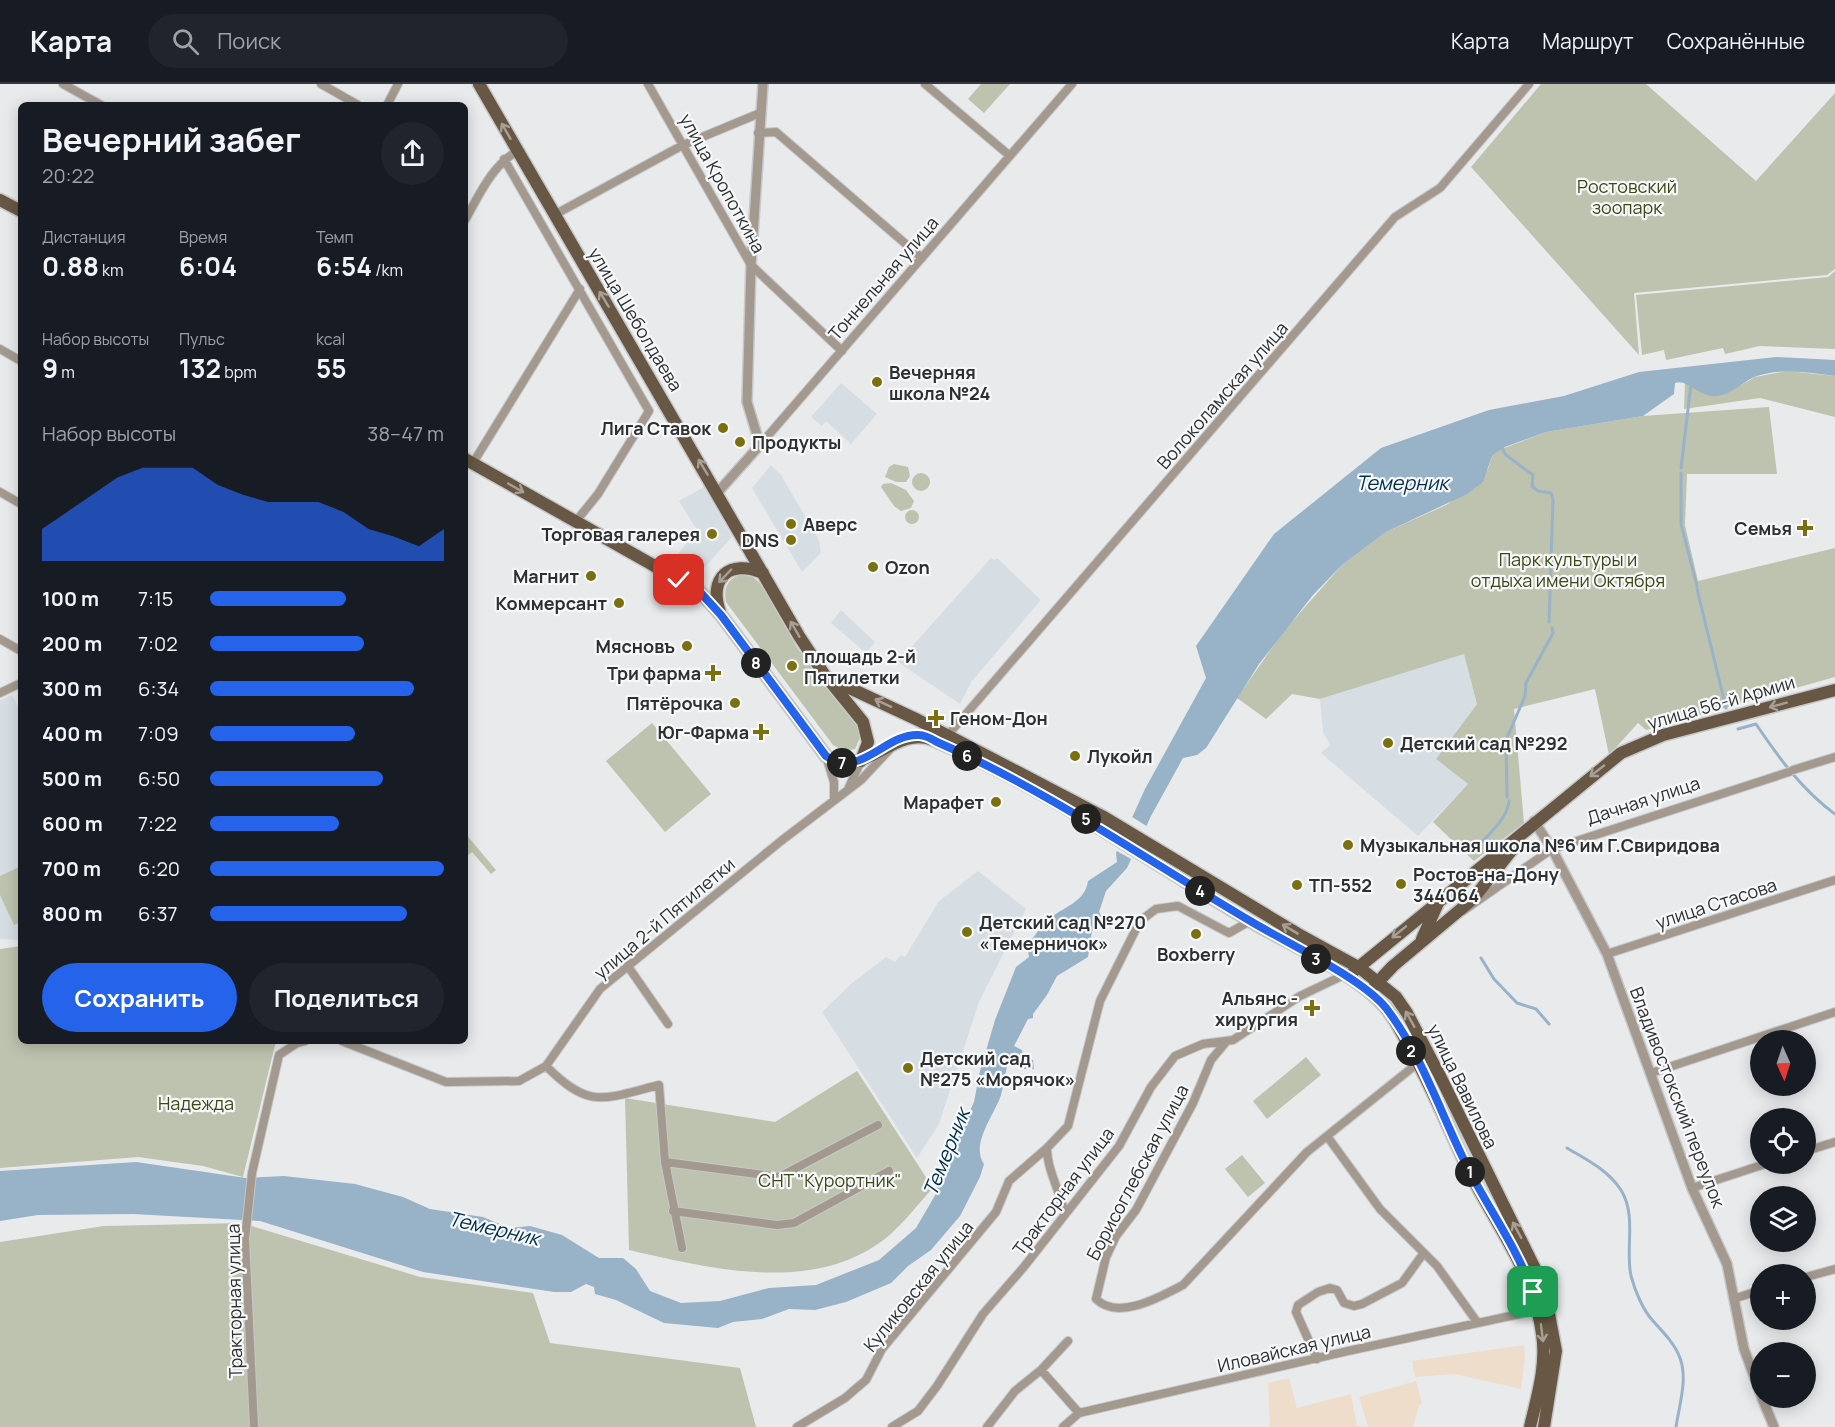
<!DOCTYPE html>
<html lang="ru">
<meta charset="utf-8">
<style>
body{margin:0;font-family:Manrope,sans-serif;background:#20242c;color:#f1f3f6;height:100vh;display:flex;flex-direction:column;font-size:22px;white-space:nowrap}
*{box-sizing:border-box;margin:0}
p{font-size:20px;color:#9ea1a6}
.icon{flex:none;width:33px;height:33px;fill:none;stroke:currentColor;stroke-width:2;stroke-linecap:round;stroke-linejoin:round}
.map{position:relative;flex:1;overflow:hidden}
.drawer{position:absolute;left:18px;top:18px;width:450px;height:942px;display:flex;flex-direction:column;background:#171b24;border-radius:9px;box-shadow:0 3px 15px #0003}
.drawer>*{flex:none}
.needle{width:39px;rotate:177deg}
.buttons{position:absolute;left:1750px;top:946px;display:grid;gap:12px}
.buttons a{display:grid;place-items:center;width:66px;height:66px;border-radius:50%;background:#171b24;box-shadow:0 3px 15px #0003;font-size:30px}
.pin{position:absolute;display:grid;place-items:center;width:51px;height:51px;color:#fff;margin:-26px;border-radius:12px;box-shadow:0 3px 9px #0006}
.km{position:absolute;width:30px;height:30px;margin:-15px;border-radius:50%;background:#222;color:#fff;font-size:16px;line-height:30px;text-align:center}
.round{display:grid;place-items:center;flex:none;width:63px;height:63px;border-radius:32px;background:#20242c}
.summary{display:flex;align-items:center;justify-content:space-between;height:102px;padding:0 24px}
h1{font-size:33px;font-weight:700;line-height:45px}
.metrics{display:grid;grid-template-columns:repeat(3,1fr);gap:9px;height:102px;padding:6px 24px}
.metrics div{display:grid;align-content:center}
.metrics b{font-size:26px;font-weight:700}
.metrics small{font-size:16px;font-weight:400}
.metrics p{font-size:16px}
.chart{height:168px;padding:12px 24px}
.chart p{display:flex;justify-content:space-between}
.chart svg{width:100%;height:108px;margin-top:6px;fill:#2563eb;opacity:.7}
.button{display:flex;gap:12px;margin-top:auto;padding:12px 24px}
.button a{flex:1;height:69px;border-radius:36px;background:#2563eb;color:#fff;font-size:24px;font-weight:700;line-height:69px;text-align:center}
.button a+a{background:#20242c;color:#f1f3f6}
ul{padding:0 24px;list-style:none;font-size:20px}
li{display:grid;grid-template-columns:96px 72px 1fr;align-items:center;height:45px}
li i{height:15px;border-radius:8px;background:#2563eb}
header{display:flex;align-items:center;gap:36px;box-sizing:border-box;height:84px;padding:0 30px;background:#171b24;border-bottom:2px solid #363941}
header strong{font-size:28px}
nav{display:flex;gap:33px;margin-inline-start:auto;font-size:21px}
.search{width:420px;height:54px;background:#20242c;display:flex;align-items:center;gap:15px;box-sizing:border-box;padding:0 21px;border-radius:33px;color:#9ea1a6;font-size:22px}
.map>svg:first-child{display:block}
</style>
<header>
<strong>Карта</strong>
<div class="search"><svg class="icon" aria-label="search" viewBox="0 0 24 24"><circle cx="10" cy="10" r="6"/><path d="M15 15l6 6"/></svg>Поиск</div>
<nav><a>Карта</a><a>Маршрут</a><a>Сохранённые</a></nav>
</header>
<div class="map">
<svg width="1835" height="1343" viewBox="0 0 1835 1343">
<rect width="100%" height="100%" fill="#e9eaec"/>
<path fill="#d6dee4" d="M841 299 877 330 851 360 826 337 822 342 811 333Z
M771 381 781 391 819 456 821 469 802 488 752 404Z
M704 403 732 453 695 494 674 475 697 446 679 417Z
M991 474 995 476 997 474 1041 516 972 597 960 620 898 578Z
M841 526 875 558 866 569 831 539Z
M1464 569 1477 620 1436 675 1468 700 1418 752 1321 669 1330 661 1323 648 1320 615Z
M12 611 21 628V856L0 855V616Z
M978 787 1026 825 979 918 939 1040 917 1074 822 928 851 900 886 873 895 878 901 871 905 873 939 817Z"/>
<path fill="#efddcc" d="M1524 1261 1525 1274 1521 1305 1455 1290 1415 1293 1412 1277Z
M1289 1294 1297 1324 1351 1310 1357 1342 1366 1343H1270L1268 1299Z
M1416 1297 1422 1320 1419 1321 1413 1343H1368L1359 1313Z"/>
<path fill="#bdc3ae" d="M981 0H1010L984 29 968 15Z
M1541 0H1646L1756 97 1835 9V185L1827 191 1634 209 1639 271 1471 83Z
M1835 187V265L1760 262 1725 270 1723 264 1666 276 1664 266 1642 271 1636 211 1828 193Z
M1787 287 1835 292V333L1760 314 1684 325 1685 298 1690 303 1729 308 1755 293Z
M1769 323 1777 390H1687L1685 441 1698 497 1835 464V593L1646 646 1638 639 1609 671 1595 605 1514 625 1524 739 1474 777 1433 738 1468 700 1436 675 1477 620 1464 570 1320 615 1292 610 1266 635 1237 614 1283 548 1342 481 1386 448 1448 420 1488 385 1492 372 1502 365 1546 348 1643 332Z
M894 380 908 383 910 392 906 398H896L885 393 889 383Z
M912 398a9 9 0 1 1 18 0a9 9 0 1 1-18 0Z
M891 399 906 406 914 417 911 424 901 427 894 422 881 403 883 400Z
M905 433a7 7 0 1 1 14 0a7 7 0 1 1-14 0Z
M743 490 753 493 761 500 798 565 858 640 860 654 855 665 844 667 833 661 726 518C723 503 728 494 743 490Z
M652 639 711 710 665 748 606 677Z
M465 749 496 786 491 790 472 768 467 772 465 770Z
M21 782V838L14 841 0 811V792Z
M21 862V957H276L243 1093 203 1082 138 1073 0 1084V865Z
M1306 973 1321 991 1267 1035 1253 1017Z
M857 987 933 1104C917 1121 897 1148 878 1160 806 1209 708 1184 629 1166L625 1014 775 1038Z
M1242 1071 1265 1099 1248 1113 1225 1085Z
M242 1139 420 1193 533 1209 550 1259 740 1284 756 1343H0V1158L104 1142Z"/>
<path fill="#98b2c8" d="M1776 273 1835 276V292C1809 288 1782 284 1757 292 1743 297 1732 311 1716 312 1699 313 1686 294 1675 299L1674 310 1643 332 1546 348 1505 363 1492 372 1483 398 1467 410 1386 448 1342 481 1313 511 1259 580 1206 664 1197 671 1183 674 1151 732 1127 784 1106 807 1099 828 1104 836V841L1092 847 1088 873 1057 892 1047 911 1033 930V934L1028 935 1014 962 1022 966 1024 975 1033 976 1034 985H1024L1014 971 1010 970C1006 983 1005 997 1001 1011 995 1030 970 1060 984 1080L980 1093 960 1132 931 1166 908 1182 891 1199 846 1218 815 1226 789 1225 762 1235 733 1238 718 1244 664 1239 616 1216 595 1210 594 1203 586 1200 571 1208H554L423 1188 260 1137 133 1130 38 1131 0 1137V1087L136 1078 246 1094 284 1092 355 1100 403 1113 430 1125 483 1133 509 1144 530 1142 562 1151 599 1174H623L636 1185 650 1207 681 1219 720 1217 769 1204 816 1201 879 1176 916 1144 937 1108 935 1097 945 1090 948 1075 974 1018 980 987 995 936 1016 883 1029 873 1027 862C1034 853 1040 843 1048 836 1062 823 1085 819 1088 797L1117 778 1116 769 1145 705 1206 594 1196 562 1274 450 1381 364 1489 326 1564 312 1639 288Z"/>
<path fill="#e9eaec" d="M1129 731 1148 743 1133 776 1115 766Z"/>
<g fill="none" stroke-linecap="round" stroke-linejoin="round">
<path stroke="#98b2c8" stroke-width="3" d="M1501 362 1506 371 1533 391 1532 402 1538 407 1551 409 1553 416 1549 538
M1681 384 1691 300
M1681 389V440L1697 502
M1697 505 1726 624
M1738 645 1756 640C1779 674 1802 706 1835 730
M1507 713 1506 656 1525 612 1526 599 1553 549 1552 544
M1481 759C1491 748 1508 733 1509 717
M1481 874 1494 895 1517 919 1536 925 1549 940
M1567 1064C1587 1076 1608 1086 1621 1106 1637 1132 1625 1164 1631 1192 1635 1207 1643 1226 1653 1237 1663 1248 1675 1260 1680 1274 1688 1295 1679 1322 1676 1343"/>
<g stroke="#c7c8ca" stroke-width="10">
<path id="minor" d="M63 0 101 21
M321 0 358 21
M648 0 751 181 842 267
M925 0 1010 72
M387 21 398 0
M758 49 776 48 922 174
M504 75 649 327 598 410 577 436
M554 131 683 61 760 29
M465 136C480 110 491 83 517 67
M0 265 21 277
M760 361 1072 0
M473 379 580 205
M0 408 21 420
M0 555 21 567
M0 609 21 599
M947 652 1395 133 1440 104 1529 0
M826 672 834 698V716
M1793 686 1835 673
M849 703 861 677
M1463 827 1552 765 1789 688
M1607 870 1835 796
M627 881 668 940
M342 957 446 998 519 997 546 982 600 905 781 757 861 696 893 662
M1226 958 1211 976 1193 1019 1136 1126 1116 1152 1106 1173 1096 1215C1118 1237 1160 1213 1183 1201L1307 1068 1418 979
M546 982C590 1026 603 1015 659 1001L665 1078 682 1164
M1651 989 1835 928
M1327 1052 1380 1125 1437 1182 1477 1238
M1806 1067 1835 1058
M665 1078 779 1093 878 1041
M1692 1104 1765 1080
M673 1127 777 1141 794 1139 889 1087
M1065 1130C1060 1107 1047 1086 1047 1064L1068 1042 1100 917 1140 837 1156 825 1178 822 1229 849 1250 837
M1806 1193 1835 1185
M1736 1214 1761 1206
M1317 1275 1296 1228 1298 1221 1318 1208 1330 1204 1337 1206 1344 1219 1354 1222 1362 1220 1402 1199 1423 1170
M1041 1286 1079 1329
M254 1343 245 1155 252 1089 279 971 297 959 305 957
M797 1343 845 1314 866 1296 882 1265 996 1128 1009 1097 1047 1064
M892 1343 918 1327 937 1302 983 1230 1023 1184 1119 1062 1151 1003 1175 972 1203 960 1233 956 1300 912 1344 891
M987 1343 1015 1307 1041 1286 1068 1257
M1063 1343 1079 1329 1348 1267 1538 1226"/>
</g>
<g stroke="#c7c8ca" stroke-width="12">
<path id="tertiary" d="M718 408 760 361 747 318 751 181 763 0
M1534 737 1552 765 1607 870 1692 1104 1727 1180 1744 1265 1761 1311
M1762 1314 1774 1343"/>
</g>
<g stroke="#c7c8ca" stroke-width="15">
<path id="primary" d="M479 0 799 552 824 590 863 638 868 658 861 677
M0 116 21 127
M465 375 699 507 721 531 826 672C863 698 894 640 933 656 1046 703 1145 775 1250 837 1289 860 1355 889 1385 923 1394 933 1401 948 1408 960 1431 1001 1448 1043 1468 1085 1495 1140 1534 1187 1542 1250 1547 1281 1537 1313 1530 1343
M720 528C708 493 730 475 763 489
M828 594 918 636 1102 732 1298 850 1360 884 1396 913 1407 929 1440 992 1544 1203 1556 1267 1544 1343
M1422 855 1438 819
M1354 887 1621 669 1663 651 1835 606
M1375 901 1393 882 1473 815 1519 757"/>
</g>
<use href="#minor" stroke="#a3998f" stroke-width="8"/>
<use href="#tertiary" stroke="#a3998f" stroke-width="9"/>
<use href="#primary" stroke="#675744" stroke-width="12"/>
</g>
<defs><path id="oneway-shaft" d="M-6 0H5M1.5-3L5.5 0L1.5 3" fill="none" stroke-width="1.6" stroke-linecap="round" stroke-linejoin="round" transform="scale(1.5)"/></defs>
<g stroke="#a79f95">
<use href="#oneway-shaft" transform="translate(506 47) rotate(-120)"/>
<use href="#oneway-shaft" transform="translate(604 215) rotate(-121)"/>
<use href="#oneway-shaft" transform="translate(703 383) rotate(-121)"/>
<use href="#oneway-shaft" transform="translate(516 404) rotate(30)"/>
<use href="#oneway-shaft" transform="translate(725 492) rotate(134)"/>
<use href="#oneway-shaft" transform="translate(795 545) rotate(-120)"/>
<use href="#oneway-shaft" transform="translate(883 619) rotate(-155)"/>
<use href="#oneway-shaft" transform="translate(1778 621) rotate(165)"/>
<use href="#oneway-shaft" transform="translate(1597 687) rotate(142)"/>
<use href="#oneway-shaft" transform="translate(1290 845) rotate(-149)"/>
<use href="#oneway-shaft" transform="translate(1399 848) rotate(141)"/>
<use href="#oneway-shaft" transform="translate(1410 935) rotate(-119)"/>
<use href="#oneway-shaft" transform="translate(1517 1146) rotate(-118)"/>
<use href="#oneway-shaft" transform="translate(1542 1249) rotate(83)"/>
</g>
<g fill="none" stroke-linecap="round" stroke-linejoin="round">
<g stroke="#fff" stroke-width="12">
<path id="route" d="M679 496 699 507 721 531 826 672C860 696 885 649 919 651 925 651 932 655 937 658 1049 707 1148 777 1252 838 1287 859 1362 894 1386 924 1423 972 1442 1034 1470 1088 1491 1128 1517 1165 1533 1208"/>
</g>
<use href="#route" stroke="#2563eb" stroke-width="8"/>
</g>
<g fill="#7a7010" stroke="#f6f8f9" stroke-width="2">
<circle cx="877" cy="298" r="6"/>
<circle cx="723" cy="344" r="6"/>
<circle cx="740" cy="358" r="6"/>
<circle cx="791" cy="440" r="6"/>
<path d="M1802 435h6v6h6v6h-6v6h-6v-6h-6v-6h6z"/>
<circle cx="712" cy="450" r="6"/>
<circle cx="791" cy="456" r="6"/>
<circle cx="873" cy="483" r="6"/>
<circle cx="591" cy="492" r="6"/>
<circle cx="619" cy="519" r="6"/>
<circle cx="687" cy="562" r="6"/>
<circle cx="792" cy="582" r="6"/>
<path d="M710 580h6v6h6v6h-6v6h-6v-6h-6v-6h6z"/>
<circle cx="735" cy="619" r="6"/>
<path d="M933 625h6v6h6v6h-6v6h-6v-6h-6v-6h6z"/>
<path d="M758 639h6v6h6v6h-6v6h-6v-6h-6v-6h6z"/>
<circle cx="1388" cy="659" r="6"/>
<circle cx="1075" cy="672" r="6"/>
<circle cx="996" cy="718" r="6"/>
<circle cx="1348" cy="761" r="6"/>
<circle cx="1401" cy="800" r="6"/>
<circle cx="1297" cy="801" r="6"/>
<circle cx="967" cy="848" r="6"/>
<circle cx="1196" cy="850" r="6"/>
<path d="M1309 915h6v6h6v6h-6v6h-6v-6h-6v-6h6z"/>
<circle cx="908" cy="984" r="6"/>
</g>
<g text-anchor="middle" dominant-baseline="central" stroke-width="4.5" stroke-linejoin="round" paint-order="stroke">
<g font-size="18" fill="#2e2f30" stroke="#f6f8f9">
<text transform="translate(723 99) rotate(61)">улица Кропоткина</text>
<text transform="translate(883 194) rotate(-49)">Тоннельная улица</text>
<text transform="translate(636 235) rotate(59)">улица Шеболдаева</text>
<text transform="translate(1222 311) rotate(-49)">Волоколамская улица</text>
<text transform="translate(1721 618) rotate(-16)">улица 56-й Армии</text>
<text transform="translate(1643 716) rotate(-18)">Дачная улица</text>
<text transform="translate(1716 819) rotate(-18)">улица Стасова</text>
<text transform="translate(664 834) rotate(-40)">улица 2-й Пятилетки</text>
<text transform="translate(1463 1002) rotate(64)">улица Вавилова</text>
<text transform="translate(1678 1013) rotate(69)">Владивостокский переулок</text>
<text transform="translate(1137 1088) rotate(-62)">Борисоглебская улица</text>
<text transform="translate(1063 1107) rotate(-53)">Тракторная улица</text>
<text transform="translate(918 1202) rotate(-51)">Куликовская улица</text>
<text transform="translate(234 1217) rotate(-91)">Тракторная улица</text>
<text transform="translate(1294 1264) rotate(-13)">Иловайская улица</text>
</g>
<g font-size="18" fill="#3d4715" stroke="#f6f8f9">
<text x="1627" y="102">Ростовский<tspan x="1627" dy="21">зоопарк</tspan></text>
<text x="1568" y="475">Парк культуры и<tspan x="1568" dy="21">отдыха имени Октября</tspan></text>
<text x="196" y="1019">Надежда</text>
<text x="830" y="1096">СНТ "Курортник"</text>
</g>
<g font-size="18" font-weight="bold" fill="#2e2f30" stroke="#f6f8f9" text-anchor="start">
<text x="889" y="288">Вечерняя<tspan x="889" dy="21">школа №24</tspan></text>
<text x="711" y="344" text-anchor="end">Лига Ставок</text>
<text x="752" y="358">Продукты</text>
<text x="803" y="440">Аверс</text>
<text x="1792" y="444" text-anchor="end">Семья</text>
<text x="700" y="450" text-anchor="end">Торговая галерея</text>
<text x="779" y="456" text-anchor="end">DNS</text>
<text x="885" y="483">Ozon</text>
<text x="579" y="492" text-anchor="end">Магнит</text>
<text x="607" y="519" text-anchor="end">Коммерсант</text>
<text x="675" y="562" text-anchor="end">Мясновъ</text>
<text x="804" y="572">площадь 2-й<tspan x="804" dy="21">Пятилетки</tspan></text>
<text x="701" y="589" text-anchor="end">Три фарма</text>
<text x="723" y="619" text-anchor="end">Пятёрочка</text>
<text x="950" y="634">Геном-Дон</text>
<text x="749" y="648" text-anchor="end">Юг-Фарма</text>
<text x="1400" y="659">Детский сад №292</text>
<text x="1087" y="672">Лукойл</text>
<text x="984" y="718" text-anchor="end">Марафет</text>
<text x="1360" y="761">Музыкальная школа №6 им Г.Свиридова</text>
<text x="1413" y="790">Ростов-на-Дону<tspan x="1413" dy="21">344064</tspan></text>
<text x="1309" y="801">ТП-552</text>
<text x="979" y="838">Детский сад №270<tspan x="979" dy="21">«Темерничок»</tspan></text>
<text x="1196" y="870" text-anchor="middle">Boxberry</text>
<text x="1298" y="914" text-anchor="end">Альянс -<tspan x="1298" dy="21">хирургия</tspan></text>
<text x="920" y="974">Детский сад<tspan x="920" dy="21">№275 «Морячок»</tspan></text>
</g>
<g font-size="20" font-style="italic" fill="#002e4b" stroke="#f6f8f9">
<text x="1402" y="398">Темерник</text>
<text transform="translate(946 1068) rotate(-68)">Темерник</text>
<text transform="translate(494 1144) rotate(13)">Темерник</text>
</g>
</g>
</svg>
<div class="buttons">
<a><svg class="needle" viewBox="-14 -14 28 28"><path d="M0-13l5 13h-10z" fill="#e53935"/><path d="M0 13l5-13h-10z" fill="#9ea1a6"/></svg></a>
<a><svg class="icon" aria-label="locate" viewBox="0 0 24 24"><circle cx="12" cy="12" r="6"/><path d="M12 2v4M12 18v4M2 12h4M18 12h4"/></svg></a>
<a><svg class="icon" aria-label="layers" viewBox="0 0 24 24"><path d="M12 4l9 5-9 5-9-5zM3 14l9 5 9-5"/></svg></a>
<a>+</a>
<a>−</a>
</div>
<div class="pin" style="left:1533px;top:1208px;background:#1e9e55"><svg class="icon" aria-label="arrive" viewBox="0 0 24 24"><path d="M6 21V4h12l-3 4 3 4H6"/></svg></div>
<div class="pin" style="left:679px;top:496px;background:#d93025"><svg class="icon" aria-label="check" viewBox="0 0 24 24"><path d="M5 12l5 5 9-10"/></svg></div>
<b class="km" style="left:1470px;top:1088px">1</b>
<b class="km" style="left:1411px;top:967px">2</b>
<b class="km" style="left:1316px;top:875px">3</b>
<b class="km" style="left:1200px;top:807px">4</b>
<b class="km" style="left:1086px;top:735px">5</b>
<b class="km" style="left:967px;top:672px">6</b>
<b class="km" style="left:842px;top:679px">7</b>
<b class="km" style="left:756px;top:579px">8</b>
<section class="drawer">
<div class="summary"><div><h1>Вечерний забег</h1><p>20:22</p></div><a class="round"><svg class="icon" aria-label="share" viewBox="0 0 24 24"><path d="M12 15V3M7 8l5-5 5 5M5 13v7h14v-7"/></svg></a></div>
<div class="metrics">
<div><p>Дистанция</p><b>0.88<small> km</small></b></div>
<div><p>Время</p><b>6:04</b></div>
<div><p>Темп</p><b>6:54<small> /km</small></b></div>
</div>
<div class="metrics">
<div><p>Набор высоты</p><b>9<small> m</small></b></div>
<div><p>Пульс</p><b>132<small> bpm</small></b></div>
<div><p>kcal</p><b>55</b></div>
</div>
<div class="chart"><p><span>Набор высоты</span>38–47 m</p>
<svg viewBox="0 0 160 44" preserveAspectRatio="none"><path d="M0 44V31L10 24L20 17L30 10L40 6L50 6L60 6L70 13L80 17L90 20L100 20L110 20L120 24L130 31L140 34L150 38L160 31V44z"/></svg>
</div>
<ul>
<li><b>100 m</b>7:15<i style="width:58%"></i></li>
<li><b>200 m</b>7:02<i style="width:66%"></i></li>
<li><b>300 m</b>6:34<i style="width:87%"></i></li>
<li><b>400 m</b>7:09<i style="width:62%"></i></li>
<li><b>500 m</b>6:50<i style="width:74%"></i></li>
<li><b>600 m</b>7:22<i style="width:55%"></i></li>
<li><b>700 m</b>6:20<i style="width:100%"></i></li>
<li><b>800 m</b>6:37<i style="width:84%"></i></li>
</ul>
<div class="button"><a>Сохранить</a><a>Поделиться</a></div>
</section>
</div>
